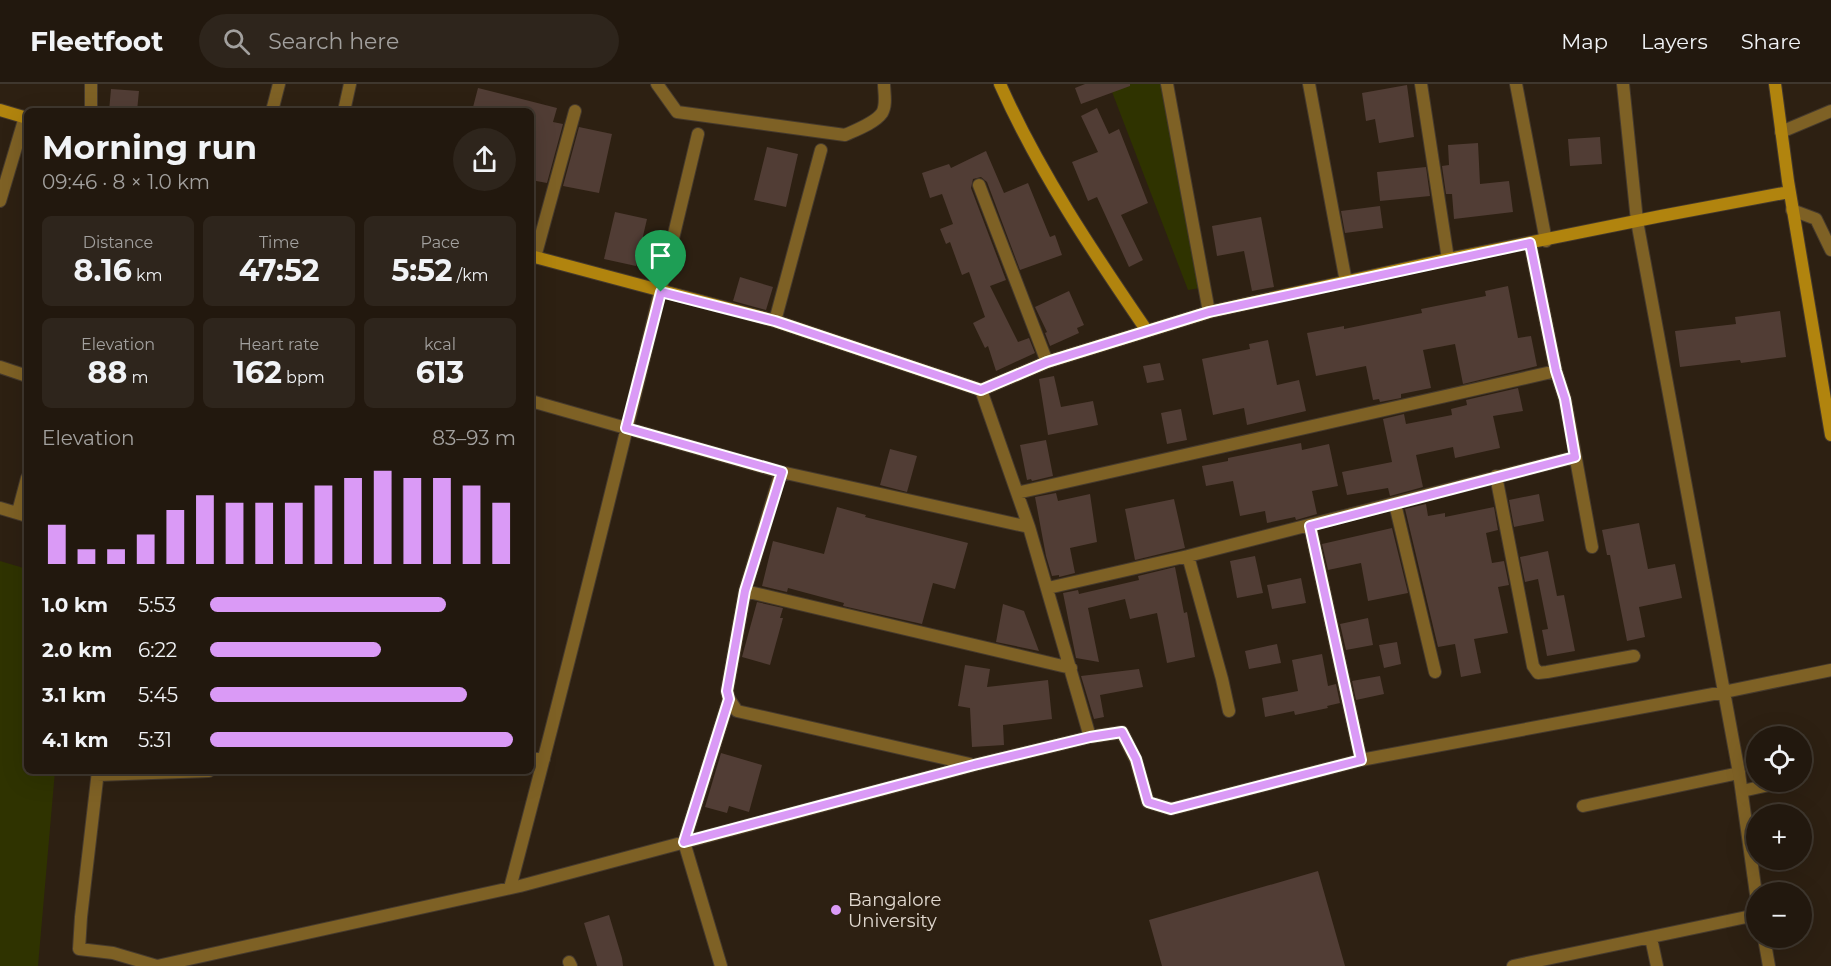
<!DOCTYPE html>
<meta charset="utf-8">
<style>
body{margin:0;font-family:Montserrat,sans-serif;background:#2e251c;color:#f1f3f6;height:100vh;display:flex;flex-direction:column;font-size:22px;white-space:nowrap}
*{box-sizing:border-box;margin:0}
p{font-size:20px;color:#a2a09e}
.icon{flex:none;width:33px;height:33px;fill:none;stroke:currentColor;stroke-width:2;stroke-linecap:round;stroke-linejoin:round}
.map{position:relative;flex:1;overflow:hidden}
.sheet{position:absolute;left:24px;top:24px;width:510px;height:666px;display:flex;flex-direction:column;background:#22180e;border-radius:9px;box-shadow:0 6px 24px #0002,0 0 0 2px #3f372e}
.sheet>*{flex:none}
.tools{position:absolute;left:1746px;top:642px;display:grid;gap:12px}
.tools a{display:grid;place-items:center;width:66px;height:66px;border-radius:50%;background:#22180e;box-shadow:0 6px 24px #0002,0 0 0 2px #3f372e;font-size:30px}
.pin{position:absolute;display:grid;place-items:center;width:51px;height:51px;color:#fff;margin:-62px -26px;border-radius:50% 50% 50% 0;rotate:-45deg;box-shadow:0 0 6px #0007}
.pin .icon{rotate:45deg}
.round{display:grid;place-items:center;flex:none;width:63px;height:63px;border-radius:32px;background:#2e251c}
.headline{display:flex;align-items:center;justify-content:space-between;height:102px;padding:0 18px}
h1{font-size:33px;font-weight:700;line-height:45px}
.figures{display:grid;grid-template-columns:repeat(3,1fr);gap:9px;height:102px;padding:6px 18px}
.figures div{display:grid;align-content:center;border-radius:9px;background:#2e251c;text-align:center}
.figures b{font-size:30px;font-weight:700}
.figures small{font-size:16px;font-weight:400}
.figures p{font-size:16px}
.chart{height:168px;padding:12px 18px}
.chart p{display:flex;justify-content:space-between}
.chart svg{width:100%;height:108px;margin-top:6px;stroke:#da9af6;stroke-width:6}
ul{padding:0 18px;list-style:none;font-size:20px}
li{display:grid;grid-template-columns:96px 72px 1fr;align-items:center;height:45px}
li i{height:15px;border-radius:8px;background:#da9af6}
header{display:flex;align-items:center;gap:36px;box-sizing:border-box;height:84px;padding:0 30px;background:#22180e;border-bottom:2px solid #3f372e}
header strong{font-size:28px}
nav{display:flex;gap:33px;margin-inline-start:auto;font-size:21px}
.search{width:420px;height:54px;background:#2e251c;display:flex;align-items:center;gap:15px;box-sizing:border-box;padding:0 21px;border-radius:33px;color:#a2a09e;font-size:22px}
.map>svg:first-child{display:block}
</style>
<header>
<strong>Fleetfoot</strong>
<div class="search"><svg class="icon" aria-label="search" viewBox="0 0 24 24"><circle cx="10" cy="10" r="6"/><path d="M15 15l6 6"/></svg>Search here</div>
<nav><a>Map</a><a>Layers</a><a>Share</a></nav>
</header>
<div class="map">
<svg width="1831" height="882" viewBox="0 0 1831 882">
<rect width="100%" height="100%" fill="#2d2012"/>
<path fill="#2f3300" d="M1109 0H1170L1200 204 1188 206Z
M0 477 27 485V687H55L38 882H0Z"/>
<path fill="#513d35" d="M1085 0H1130V2L1081 20 1075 4Z
M1407 1 1414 53 1379 59 1375 35 1366 37 1362 9Z
M478 4 557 24 553 38 563 40 547 99 531 96V27H472Z
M111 5 139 7 137 27H109Z
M1097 24 1109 50 1119 45 1148 119 1121 131 1143 176 1129 183 1097 113 1088 117 1072 78 1098 68 1081 32Z
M579 43 612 50 599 109 563 102Z
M1600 53 1602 80 1570 82 1568 55Z
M1478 59 1480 100 1509 97 1513 128 1454 135 1452 110H1446L1442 82 1449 81 1448 61Z
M767 63 798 70 786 123 754 116Z
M986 67 1004 109 1028 99 1050 153 1055 151 1062 171 1020 186 987 98 981 93 973 95 971 104 1006 196 990 202 1018 258 1029 254 1035 269 996 287 988 262 985 264 973 239 985 233 969 188 962 191 950 158 946 160 940 145 953 140 942 110 930 114 922 89 949 80 951 84Z
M1426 83 1430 112 1380 117 1377 88Z
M1380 122 1383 144 1345 149 1341 127Z
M615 128 647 135 636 182 604 175Z
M1261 133 1274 203 1252 207 1244 167 1217 172 1212 142Z
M740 193 773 203 766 226 733 217Z
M1508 202 1518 254 1531 252 1537 282 1463 300 1455 260 1423 266 1431 304 1401 310V314L1380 318 1379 315 1373 316 1366 282 1316 292 1307 249 1344 242V245L1422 229 1421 225 1486 212 1485 207Z
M1069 207 1084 241 1077 244 1079 249 1050 262 1045 249 1047 248 1035 223Z
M1780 227 1786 273 1741 279 1740 276 1680 283 1675 247 1736 240 1735 233Z
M1268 256 1277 301 1299 296 1306 327 1247 341 1244 324 1213 331 1202 275 1250 265 1249 260Z
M1160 279 1164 296 1147 299 1143 282Z
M1054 292 1061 323 1093 317 1098 341 1048 351 1039 295Z
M1518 304 1523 327 1493 332 1500 364 1455 374 1453 363 1416 371 1423 403 1390 412 1388 404 1347 411 1342 388 1392 378 1383 335 1404 330 1406 340 1452 331 1451 325 1467 321 1466 316Z
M1181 325 1187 356 1167 360 1161 329Z
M1046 356 1053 392 1032 397 1031 395 1027 396 1020 361Z
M1301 359 1302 366 1329 360 1338 402 1312 407 1317 430 1296 436 1295 433 1267 439 1265 427 1240 432 1233 397 1206 402 1202 382 1228 377V374Z
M890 365 917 372 907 408 880 401Z
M1056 409 1058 417 1090 410 1097 458 1070 464 1075 489 1059 493V491L1052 492 1046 472 1035 413Z
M1539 410 1544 437 1514 443 1509 416Z
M1174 415 1185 464 1135 476 1125 425Z
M1426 420 1428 432 1445 429V433L1494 423 1498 446 1486 449 1492 479 1504 477 1509 501 1498 503 1508 549 1474 555 1481 589 1461 593 1455 560 1438 563 1405 425Z
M837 423 866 431 865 433 968 459 955 505 933 499 922 540 843 522 844 519 788 504 787 508 762 502 773 457 824 470Z
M1639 439 1648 485 1675 480 1682 514 1639 523 1645 553 1627 557 1610 471H1607L1602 446Z
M1392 444 1408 509 1368 517 1361 479 1328 486 1322 460Z
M1548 467 1557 512 1564 511 1575 567 1547 572 1542 546 1548 545 1538 495 1525 498 1520 473Z
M1255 472 1263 509 1237 514 1230 477Z
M1175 483 1184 529 1187 528 1195 573 1167 579 1157 529 1130 535 1125 515 1088 524 1099 578 1076 574 1063 509 1078 506 1079 510 1139 496 1138 492Z
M1301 494 1306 519 1272 525 1267 501Z
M757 518 783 524 780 534H783L770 581 742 573Z
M1003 520 1024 527 1039 567 996 558Z
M1368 534 1373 561 1346 566 1340 540Z
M1397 558 1401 580 1384 584 1379 561Z
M1277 560 1281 579 1249 585 1245 567Z
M1322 570 1328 602 1336 600 1340 619 1327 622 1328 624 1295 631 1294 627 1265 633 1262 614 1298 607 1292 576Z
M965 581 990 585 987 603 1048 596 1052 635 1003 641 1004 661 972 663 970 624 958 622Z
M1139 585 1143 603 1100 611 1104 633 1094 635 1081 592Z
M1380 592 1384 610 1356 616 1352 597Z
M721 669 762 681 749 728 729 722 727 729 705 723Z
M1318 787 1345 882H1162L1149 836Z
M609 831 622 874 623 882H597L584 839Z"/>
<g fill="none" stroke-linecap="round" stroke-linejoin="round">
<g stroke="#463a2d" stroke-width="14">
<path id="lane" d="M1742 707 1783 698
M1583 722 1739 689
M684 758 721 882
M569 878 571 882"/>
</g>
<g stroke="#463a2d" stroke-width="14">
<path id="street" d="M91 0V27
M657 0 677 28 845 51C856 46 875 39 882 29 887 21 884 8 884 0
M1167 0 1209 228
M1309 0 1346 198
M1421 0 1448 175
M1516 0 1546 157
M1623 0 1637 137 1739 689 1756 810
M272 27 279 0
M344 27 350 0
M1781 48 1831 27
M979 101 1047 278
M0 117 25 33
M1792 126 1816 135 1831 166
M1530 159 1556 287 1565 315 1592 463
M535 173 575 27
M775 237 821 66
M0 283 27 292
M981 306 1029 443 1090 653
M531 317 781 388 1029 443
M781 388 745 507 727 607 729 615 737 627 970 680
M1496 392 1533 582 1538 589 1547 588 1634 572
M1017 409 1556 287
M1395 420 1435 588
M0 424 27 432
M18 428 27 394
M1310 442 1361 676
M1188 472 1222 595 1229 627
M1048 504 1188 472 1575 373
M745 507 1071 584
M531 675H544
M98 687 81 833 79 865 113 869 157 882 520 802 974 681 1090 653 1122 648 1136 676 1148 718 1171 725 1361 676 1724 608 1831 586
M97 691 209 687
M684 758 729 615
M510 804C576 554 638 302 698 50
M1651 854 1657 882
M1764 854 1769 882
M1513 882 1756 831"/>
</g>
<g stroke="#463a2d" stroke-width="14">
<path id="secondary" d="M1000 0C1039 88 1093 168 1147 247
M1775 0 1788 97 1831 351
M0 26 27 34
M531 172 775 237 981 306 1047 278 1209 228 1448 175 1661 132 1789 108"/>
</g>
<use href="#lane" stroke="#7e6125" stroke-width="12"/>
<use href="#street" stroke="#7e6125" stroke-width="12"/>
<use href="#secondary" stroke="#b1840e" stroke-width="12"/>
</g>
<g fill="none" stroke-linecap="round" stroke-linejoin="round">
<g stroke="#fff" stroke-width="12">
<path id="route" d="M1530 159 1556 287 1565 315 1575 373 1310 442 1361 676 1171 725 1148 718 1136 675 1122 648 1090 653 974 681 684 758 729 615 727 607 745 507 782 388 626 344 661 208 775 237 981 306 1047 278 1209 228Z"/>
</g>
<use href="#route" stroke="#da9af6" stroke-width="8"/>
</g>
<circle fill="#da9af6" stroke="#2d2012" stroke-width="2" cx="836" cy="826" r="6"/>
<g text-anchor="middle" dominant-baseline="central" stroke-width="6" stroke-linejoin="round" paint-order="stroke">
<g font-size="18" fill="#e1d9d0" stroke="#2d2012" text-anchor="start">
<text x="848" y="816">Bangalore<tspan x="848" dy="21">University</tspan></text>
</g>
</g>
</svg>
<div class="tools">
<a><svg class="icon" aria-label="locate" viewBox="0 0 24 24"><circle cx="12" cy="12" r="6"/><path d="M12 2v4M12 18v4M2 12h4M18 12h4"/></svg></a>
<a>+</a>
<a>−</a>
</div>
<div class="pin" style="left:661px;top:208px;background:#1e9e55"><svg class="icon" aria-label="arrive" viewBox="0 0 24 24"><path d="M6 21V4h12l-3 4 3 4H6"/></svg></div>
<section class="sheet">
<div class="headline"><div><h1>Morning run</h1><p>09:46 · 8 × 1.0 km</p></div><a class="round"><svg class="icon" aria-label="share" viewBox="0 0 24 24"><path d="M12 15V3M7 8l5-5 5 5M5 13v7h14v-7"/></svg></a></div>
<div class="figures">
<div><p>Distance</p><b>8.16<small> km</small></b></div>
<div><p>Time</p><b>47:52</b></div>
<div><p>Pace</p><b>5:52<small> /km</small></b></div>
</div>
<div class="figures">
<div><p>Elevation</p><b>88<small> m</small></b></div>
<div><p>Heart rate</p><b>162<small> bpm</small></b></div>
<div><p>kcal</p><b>613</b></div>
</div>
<div class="chart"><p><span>Elevation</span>83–93 m</p>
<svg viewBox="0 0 160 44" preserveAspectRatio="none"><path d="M5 44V28M15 44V38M25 44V38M35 44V32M45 44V22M55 44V16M65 44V19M75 44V19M85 44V19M95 44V12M105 44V9M115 44V6M125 44V9M135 44V9M145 44V12M155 44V19"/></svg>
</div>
<ul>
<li><b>1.0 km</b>5:53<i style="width:77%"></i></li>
<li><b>2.0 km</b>6:22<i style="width:56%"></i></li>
<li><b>3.1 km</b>5:45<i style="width:84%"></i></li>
<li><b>4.1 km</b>5:31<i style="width:99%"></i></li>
</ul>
</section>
</div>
